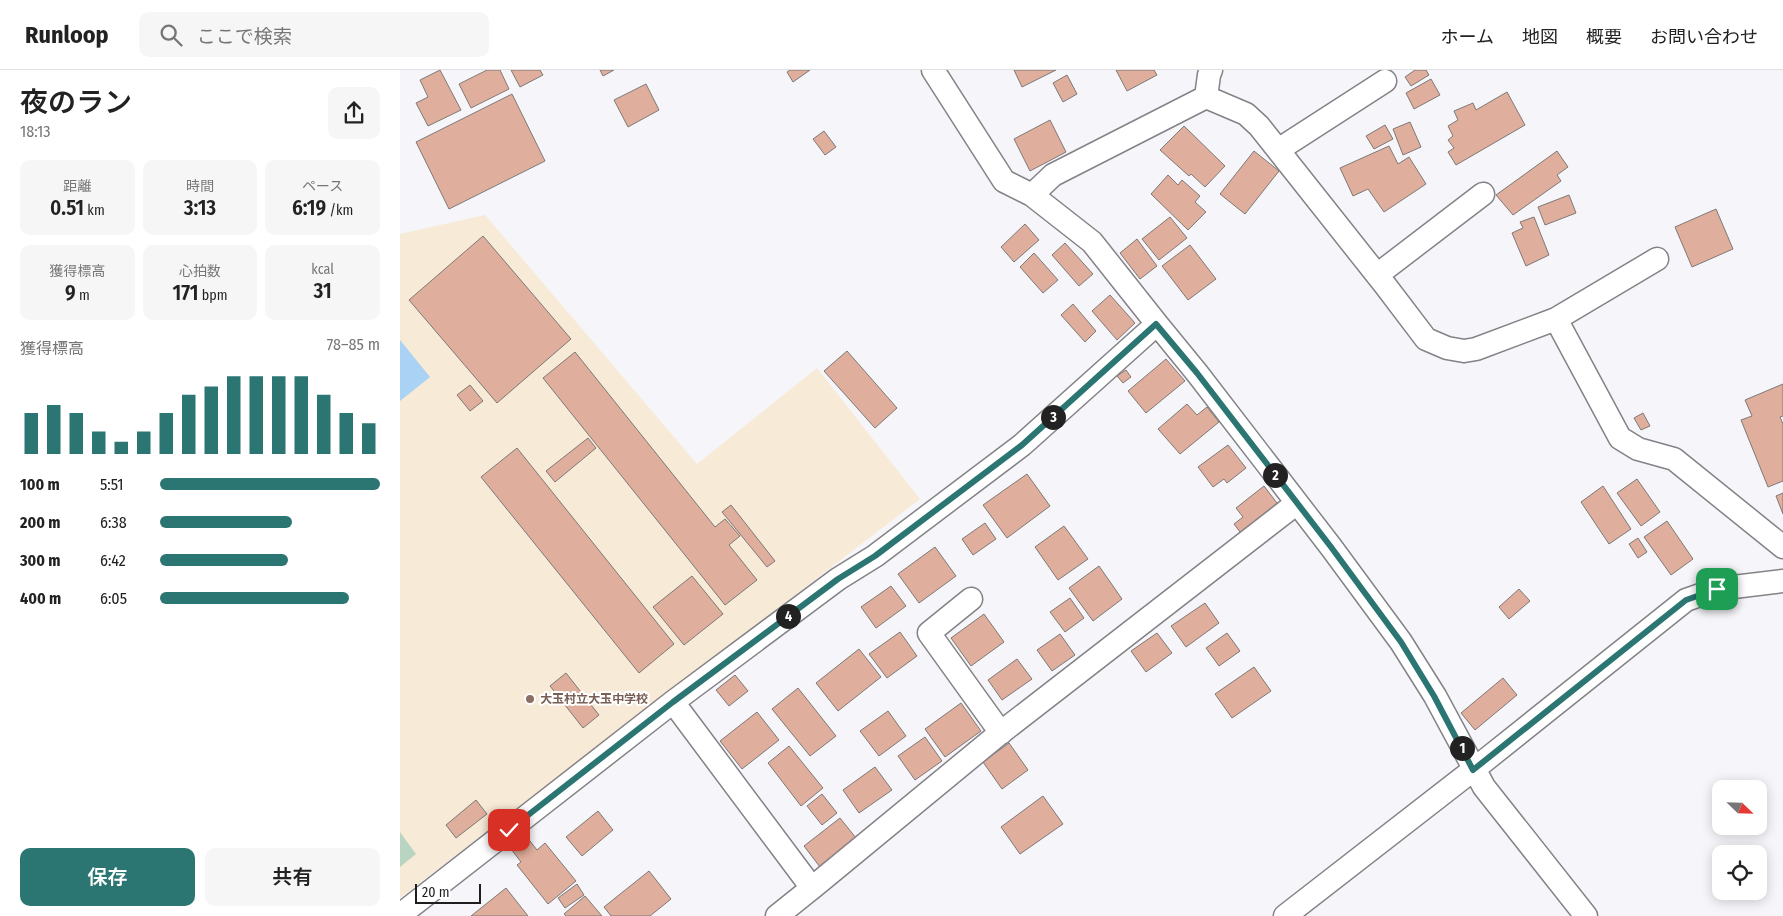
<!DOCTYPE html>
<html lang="ja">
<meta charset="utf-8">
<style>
body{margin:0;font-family:"Fira Sans Condensed","Noto Sans JP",sans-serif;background:#f6f6f6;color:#222;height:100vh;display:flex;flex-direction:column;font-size:19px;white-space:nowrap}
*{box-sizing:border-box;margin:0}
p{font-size:16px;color:#767676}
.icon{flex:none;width:28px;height:28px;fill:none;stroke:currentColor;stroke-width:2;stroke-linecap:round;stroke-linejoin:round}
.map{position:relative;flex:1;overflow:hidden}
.side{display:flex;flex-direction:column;background:#fff;width:400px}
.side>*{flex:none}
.needle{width:32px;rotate:113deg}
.controls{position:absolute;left:1312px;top:710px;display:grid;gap:10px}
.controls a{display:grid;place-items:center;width:55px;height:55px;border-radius:10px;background:#fff;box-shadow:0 2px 12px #0003;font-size:25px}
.scale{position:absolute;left:15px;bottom:12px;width:66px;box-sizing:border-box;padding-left:5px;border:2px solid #1e1e1f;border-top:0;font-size:14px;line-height:18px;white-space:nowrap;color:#1e1e1f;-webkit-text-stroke:4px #fff;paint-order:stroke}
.pin{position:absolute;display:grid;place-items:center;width:42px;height:42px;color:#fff;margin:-21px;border-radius:10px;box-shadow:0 2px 8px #0006}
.km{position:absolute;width:25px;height:25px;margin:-12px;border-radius:50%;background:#222;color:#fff;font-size:14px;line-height:25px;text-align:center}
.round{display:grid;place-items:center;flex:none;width:52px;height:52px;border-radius:10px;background:#f6f6f6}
.headline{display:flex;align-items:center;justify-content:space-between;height:85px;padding:0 20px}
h1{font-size:28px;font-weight:600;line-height:38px}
.stats{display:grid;grid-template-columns:repeat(3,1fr);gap:8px;height:85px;padding:5px 20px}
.stats div{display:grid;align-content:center;border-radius:10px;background:#f6f6f6;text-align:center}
.stats b{font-size:21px;font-weight:600}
.stats small{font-size:14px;font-weight:400}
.stats p{font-size:14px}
.chart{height:140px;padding:10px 20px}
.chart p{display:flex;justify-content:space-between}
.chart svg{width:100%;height:90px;margin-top:5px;stroke:#2b7572;stroke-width:6}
.cta{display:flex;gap:10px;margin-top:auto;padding:10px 20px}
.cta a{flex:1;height:58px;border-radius:10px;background:#2b7572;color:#fff;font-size:20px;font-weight:600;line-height:58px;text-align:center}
.cta a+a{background:#f6f6f6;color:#222}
ul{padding:0 20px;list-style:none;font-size:16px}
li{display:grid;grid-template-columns:80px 60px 1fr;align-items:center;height:38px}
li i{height:12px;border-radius:6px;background:#2b7572}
header{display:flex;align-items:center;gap:30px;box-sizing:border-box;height:70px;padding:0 25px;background:#fff;border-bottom:1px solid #e0e0e0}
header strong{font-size:24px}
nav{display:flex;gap:28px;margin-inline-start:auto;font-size:18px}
.search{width:350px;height:45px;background:#f6f6f6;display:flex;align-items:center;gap:12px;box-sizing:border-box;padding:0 18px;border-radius:10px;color:#767676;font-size:19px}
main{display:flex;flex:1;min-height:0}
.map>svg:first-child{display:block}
</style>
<header>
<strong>Runloop</strong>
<div class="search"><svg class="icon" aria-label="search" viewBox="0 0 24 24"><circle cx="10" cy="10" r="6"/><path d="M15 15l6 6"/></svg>ここで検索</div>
<nav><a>ホーム</a><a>地図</a><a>概要</a><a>お問い合わせ</a></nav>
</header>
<main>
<section class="side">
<div class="headline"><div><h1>夜のラン</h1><p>18:13</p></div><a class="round"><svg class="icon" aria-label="share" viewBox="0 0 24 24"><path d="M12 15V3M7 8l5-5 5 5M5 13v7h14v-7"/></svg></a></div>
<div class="stats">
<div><p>距離</p><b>0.51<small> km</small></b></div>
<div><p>時間</p><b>3:13</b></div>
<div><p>ペース</p><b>6:19<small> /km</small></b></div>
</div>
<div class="stats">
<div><p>獲得標高</p><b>9<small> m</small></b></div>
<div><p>心拍数</p><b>171<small> bpm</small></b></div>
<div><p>kcal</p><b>31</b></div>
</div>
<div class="chart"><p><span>獲得標高</span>78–85 m</p>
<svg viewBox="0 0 160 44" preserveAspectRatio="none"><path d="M5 44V24M15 44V20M25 44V24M35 44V33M45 44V38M55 44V33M65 44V24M75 44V15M85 44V11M95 44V6M105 44V6M115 44V6M125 44V6M135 44V15M145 44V24M155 44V29"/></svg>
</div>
<ul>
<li><b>100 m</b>5:51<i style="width:100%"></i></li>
<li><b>200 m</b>6:38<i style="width:60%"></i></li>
<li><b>300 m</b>6:42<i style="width:58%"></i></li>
<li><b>400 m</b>6:05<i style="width:86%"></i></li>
</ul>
<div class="cta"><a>保存</a><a>共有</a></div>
</section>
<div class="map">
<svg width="1383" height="846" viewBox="0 0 1383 846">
<rect width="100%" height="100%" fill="#f6f5f9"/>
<path fill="#f7ead6" d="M85 145 297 394 417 298 520 429 0 828V164Z"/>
<path fill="#b9d5c2" d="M0 762 16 784 0 797Z"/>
<path fill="#a9d2f4" d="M0 270 30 307 0 331Z"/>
<path fill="#e0ae9c" stroke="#7d7977" d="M40 0 61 40 28 56 16 33 28 27 20 10Z
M87 0H100L109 19 71 38 59 14Z
M111 0H140L143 5 120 17Z
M200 0H214L203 6Z
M390 0H410L393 12 387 2Z
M614 0H656L622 17Z
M716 0H754L757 5 727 21Z
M1015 0H1026L1029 5 1011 16 1005 7Z
M667 5 677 24 663 32 653 13Z
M1031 9 1040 25 1014 39 1006 23Z
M246 14 259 40 228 57 214 30Z
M1107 22 1125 55 1056 95 1048 82 1054 78 1048 70 1053 66 1048 56 1058 50 1054 41 1073 33 1076 40Z
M112 24 145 91 49 139 16 72Z
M650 50 666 82 630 101 614 69Z
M1010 52 1021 77 1003 85 993 59Z
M985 55 993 69 974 79 966 66Z
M784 56 825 96 805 117 791 104 789 106 760 80Z
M424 61 436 77 425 85 413 69Z
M989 76 998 94 1009 87 1026 114 984 142 968 119 953 126 940 98Z
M854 81 879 101 845 144 820 124Z
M1157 81 1168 97 1157 105 1161 111 1113 145 1096 125Z
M768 105 778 115 782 110 800 126 795 132 806 142 788 160 751 124Z
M1169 125 1176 143 1145 155 1138 137Z
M1316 139 1333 179 1292 197 1275 157Z
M770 147 787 168 759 190 742 169Z
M1134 147 1149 185 1126 196 1112 163 1123 158 1120 152Z
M625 154 639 170 614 192 601 177Z
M83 166 171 269 97 333 9 230Z
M737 169 757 196 740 209 720 183Z
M665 173 693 204 679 216 652 185Z
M790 175 816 209 788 230 762 196Z
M634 183 658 210 643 223 620 197Z
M710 225 735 253 717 270 692 241Z
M673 234 696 261 685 272 661 245Z
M447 281 497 338 475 358 424 301Z
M175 282 315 457 325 449 340 466 329 475 357 510 325 535 143 308Z
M766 289 785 311 746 343 728 321Z
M726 300 731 307 723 313 717 306Z
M1383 314V346L1380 347 1383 354V411L1368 417 1341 350 1352 346 1345 330Z
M70 315 83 331 70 341 57 325Z
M787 334 797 345 807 337 819 352 780 384 758 359Z
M1243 343 1250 356 1241 360 1234 348Z
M188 368 196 378 155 412 146 401Z
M828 375 846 398 827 413 824 409 813 417 798 397Z
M117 378 274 574 239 603 81 407Z
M627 404 650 436 607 468 583 435Z
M1237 409 1260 442 1241 456 1217 423Z
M864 416 880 437 843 466 834 454 843 447 836 438Z
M1203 416 1231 459 1209 474 1181 432Z
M1383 423V444L1376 426Z
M331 435 375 491 367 497 322 442Z
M1267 451 1293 489 1271 505 1244 467Z
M585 453 596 469 573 485 562 469Z
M664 456 688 489 658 510 635 477Z
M1238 468 1247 482 1238 488 1229 474Z
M535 477 556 506 519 533 498 504Z
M699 496 722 529 693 551 669 518Z
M292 506 323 544 284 575 253 537Z
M491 516 506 536 476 558 461 537Z
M1119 519 1130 531 1109 549 1099 537Z
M670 528 684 548 665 562 650 542Z
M805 533 819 553 786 577 771 556Z
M584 544 604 572 571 596 551 568Z
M500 562 517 586 487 608 469 584Z
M757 563 772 583 746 602 731 581Z
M827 563 840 581 819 596 806 578Z
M660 564 675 585 652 601 637 580Z
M459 579 481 607 438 641 416 613Z
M617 589 632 609 602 630 588 610Z
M854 597 871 621 832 648 815 624Z
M166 603 199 645 183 658 150 616Z
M335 605 348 621 329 636 316 620Z
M1103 608 1117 625 1075 660 1061 643Z
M398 618 436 666 410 686 372 639Z
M561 633 581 661 545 687 525 659Z
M488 641 506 666 479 686 460 661Z
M357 642 379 670 342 699 320 671Z
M525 667 542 691 515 710 498 686Z
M609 673 628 700 602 719 583 692Z
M389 676 423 718 401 736 368 693Z
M475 697 492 720 459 743 443 720Z
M422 724 437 743 422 755 407 736Z
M643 726 663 754 620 784 601 757Z
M76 730 87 744 56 768 46 755Z
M198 741 213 760 182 786 166 767Z
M440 748 456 768 420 797 404 776Z
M126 766 137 780 145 773 176 811 148 834 117 795 121 792 111 779Z
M249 801 271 829 250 846H211L204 837Z
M177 814 184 825 165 838 158 828Z
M106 818 128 846H71Z
M185 826 202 846H166L164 844Z"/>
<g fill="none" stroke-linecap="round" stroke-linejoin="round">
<g stroke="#848286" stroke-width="25">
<path id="street" d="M533 0 604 111 632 125 692 172 757 254 797 303 931 477 1001 572 1035 626 1084 717 1186 846
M806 27 809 5 811 0
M878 80 985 11
M632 125 653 105 806 27 846 44 859 56 985 215 1026 269 1047 278 1064 281 1076 279 1156 249 1220 368 1238 379 1274 389 1383 477
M977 205 1083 124
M1156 249 1257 189
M571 529 529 563 601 663
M273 632 412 818 377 846
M412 818 599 664 897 433
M0 845 273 632 438 509 475 486 622 375 757 254
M885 846 1073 700 1286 530 1317 519 1383 511"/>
</g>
<use href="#street" stroke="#fff" stroke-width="22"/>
</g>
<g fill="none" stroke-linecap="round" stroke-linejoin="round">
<g stroke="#fff" stroke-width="10">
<path id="route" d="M109 760 273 632 438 509 475 486 622 375 756 254 797 303 931 477 1001 572 1034 626 1073 700 1286 530 1317 519"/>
</g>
<use href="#route" stroke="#2b7572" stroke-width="6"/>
</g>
<circle fill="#8d6e63" stroke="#fff" stroke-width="2" cx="130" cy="629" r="5"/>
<g text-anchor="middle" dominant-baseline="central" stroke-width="4" stroke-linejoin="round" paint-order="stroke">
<g font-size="12" font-weight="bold" fill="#785e54" stroke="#fff" text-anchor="start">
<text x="140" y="629">大玉村立大玉中学校</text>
</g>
</g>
</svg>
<div class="controls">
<a><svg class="needle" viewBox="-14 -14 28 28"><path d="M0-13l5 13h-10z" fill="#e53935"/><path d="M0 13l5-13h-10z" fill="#767676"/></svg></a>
<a><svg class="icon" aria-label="locate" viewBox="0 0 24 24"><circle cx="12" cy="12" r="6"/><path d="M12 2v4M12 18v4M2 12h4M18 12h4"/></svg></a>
</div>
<div class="scale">20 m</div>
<div class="pin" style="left:1317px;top:519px;background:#1e9e55"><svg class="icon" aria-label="arrive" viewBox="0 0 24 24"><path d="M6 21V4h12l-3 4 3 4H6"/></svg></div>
<div class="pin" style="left:109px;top:760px;background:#d93025"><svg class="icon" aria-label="check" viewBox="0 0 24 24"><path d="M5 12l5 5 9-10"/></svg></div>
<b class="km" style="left:1062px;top:678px">1</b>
<b class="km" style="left:875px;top:405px">2</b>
<b class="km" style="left:653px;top:347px">3</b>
<b class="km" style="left:388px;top:546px">4</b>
</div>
</main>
